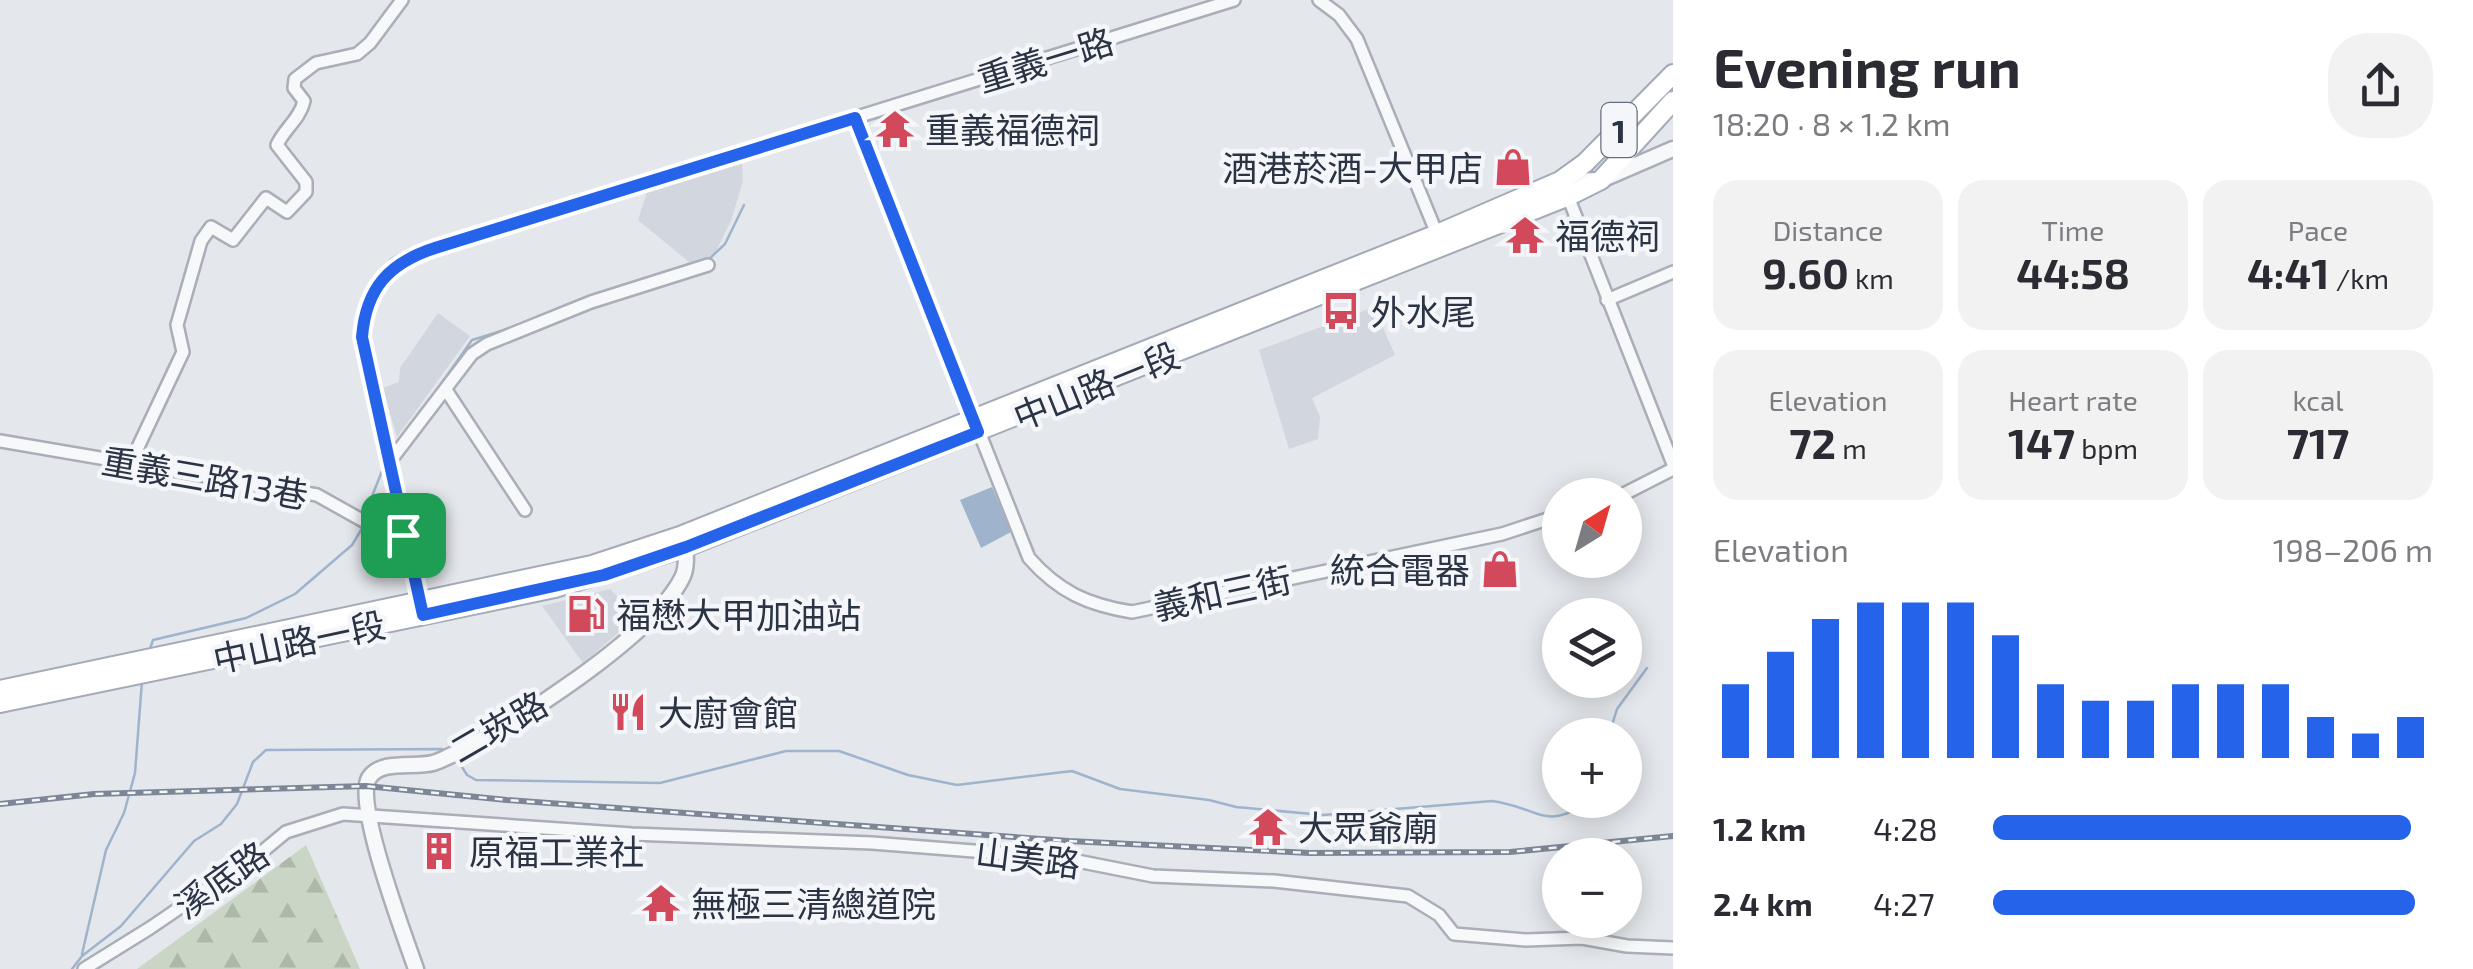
<!DOCTYPE html>
<meta charset="utf-8">
<style>
body{margin:0;font-family:"Exo 2","Noto Sans TC",sans-serif;background:#f2f2f3;color:#2b2b33;height:100vh;display:flex;flex-direction:column;font-size:38px;white-space:nowrap}
*{box-sizing:border-box;margin:0}
p{font-size:32px;color:#7c7c81}
.icon{flex:none;width:55px;height:55px;fill:none;stroke:currentColor;stroke-width:2;stroke-linecap:round;stroke-linejoin:round}
.map{position:relative;flex:1;overflow:hidden}
.side{display:flex;flex-direction:column;background:#fff;width:800px}
.side>*{flex:none}
.needle{width:65px;rotate:37deg}
.buttons{position:absolute;left:1542px;top:478px;display:grid;gap:20px}
.buttons a{display:grid;place-items:center;width:100px;height:100px;border-radius:50%;background:#fff;box-shadow:0 5px 25px #0003;font-size:50px}
.pin{position:absolute;display:grid;place-items:center;width:85px;height:85px;color:#fff;margin:-42px;border-radius:20px;box-shadow:0 5px 15px #0006}
.round{display:grid;place-items:center;flex:none;width:105px;height:105px;border-radius:40px;background:#f2f2f3}
.summary{display:flex;align-items:center;justify-content:space-between;height:170px;padding:0 40px}
h1{font-size:55px;font-weight:700;line-height:75px}
.stats{display:grid;grid-template-columns:repeat(3,1fr);gap:15px;height:170px;padding:10px 40px}
.stats div{display:grid;align-content:center;border-radius:25px;background:#f2f2f3;text-align:center}
.stats b{font-size:42px;font-weight:700}
.stats small{font-size:28px;font-weight:400}
.stats p{font-size:28px}
.chart{height:280px;padding:20px 40px}
.chart p{display:flex;justify-content:space-between}
.chart svg{width:100%;height:180px;margin-top:10px;stroke:#2563eb;stroke-width:6}
ul{padding:0 40px;list-style:none;font-size:32px}
li{display:grid;grid-template-columns:160px 120px 1fr;align-items:center;height:75px}
li i{height:25px;border-radius:12px;background:#2563eb}
main{display:flex;flex:1;min-height:0}
.map>svg:first-child{display:block}
</style>
<main>
<div class="map">
<svg width="1673" height="969" viewBox="0 0 1673 969">
<defs>
<pattern id="forest-firs" width="22" height="20" patternUnits="userSpaceOnUse" patternTransform="scale(2.5)"><rect width="22" height="20" fill="#c9d6c5"/><path d="M5 1l3.5 6h-7zM16 11l3.5 6h-7z" fill="#adb8ab"/></pattern>
</defs>
<rect width="100%" height="100%" fill="#e4e7ec"/>
<path fill="#d2d6de" d="M742 163 743 181 731 221 716 251 695 267 638 220 647 192Z
M1374 307 1395 355 1312 398 1320 417 1318 439 1289 449 1259 350Z
M438 313 470 336 397 437 383 388 399 382 400 368Z
M610 589 637 617 583 663 542 606Z"/>
<path fill="url(#forest-firs)" d="M306 845 360 969H137Z"/>
<path fill="#9fb4cc" d="M992 487 1011 532 981 548 960 500Z"/>
<g fill="none" stroke-linecap="round" stroke-linejoin="round">
<path stroke="#9fb4cc" stroke-width="2.5" d="M708 260 725 244 744 205
M434 394 472 340 511 328
M365 514 384 466
M150 649 153 640 246 618 295 594 352 545 363 527
M1609 735 1617 709 1647 668
M457 759 467 775 476 780 660 783 786 751H839L908 775 957 785 1072 771 1120 789 1209 800 1236 807 1323 815 1492 801C1539 807 1545 833 1590 800
M82 954 106 850 124 813 135 773 142 681
M72 969 82 956 121 926 194 841 221 824 237 804 253 762 266 750 442 749 446 752"/>
<g stroke="#a9aeb7" stroke-width="16">
<path id="minor" d="M1319 0 1339 15 1357 39 1437 234
M855 118 1029 558C1059 592 1088 605 1132 612L1502 534 1560 515
M1567 194 1673 464
M1607 300 1673 272
M446 390 525 510
M0 441 317 495 383 532 403 535
M391 460 472 354 487 344 591 302 708 265
M130 464 183 352 177 325 201 241 211 227 233 240 266 198 287 212 306 192V182L277 145C284 129 300 119 304 101L294 88 295 79 316 63 357 54 370 43 402 0
M1622 495 1673 469
M421 606 362 337 364 314 382 280 396 264 413 255 1234 0
M84 969 150 928 263 851 286 832 343 814 632 834 872 843 1062 858 1153 876 1274 881 1408 896 1439 915 1454 934 1526 940 1582 938 1627 946 1673 948"/>
</g>
<g stroke="#a9aeb7" stroke-width="19">
<path id="tertiary" d="M1561 181 1601 180 1673 149
M416 969C405 937 354 803 369 778 381 759 414 768 433 763 440 761 447 757 454 754 513 726 653 636 682 578 687 569 687 551 683 542"/>
</g>
<g stroke="#a3abb8" stroke-width="22">
<path id="primary" d="M0 690 592 565 680 536 1437 234 1560 181 1585 163 1673 74
M0 703 555 588 686 547 1569 196 1601 180 1673 101"/>
</g>
<use href="#minor" stroke="#f7f8fa" stroke-width="11"/>
<use href="#tertiary" stroke="#f7f8fa" stroke-width="14"/>
<use href="#primary" stroke="#fff" stroke-width="18"/>
<g stroke="#7d8696" stroke-width="6">
<path id="rail" d="M0 804 94 794 366 786 507 800 1069 841 1310 853 1510 852 1673 836"/>
</g>
<use href="#rail" stroke="#f4f6f9" stroke-width="2.5" stroke-dasharray="8" stroke-linecap="butt"/>
</g>
<g fill="none" stroke-linecap="round" stroke-linejoin="round">
<g stroke="#fff" stroke-width="20">
<path id="route" d="M855 118 978 432 686 547 604 575 423 615 362 337C366 288 389 263 435 248Z"/>
</g>
<use href="#route" stroke="#2563eb" stroke-width="12"/>
</g>
<defs>
<g id="temple-bare" transform="scale(3)"><path d="M0-6L5-2H3V0L6.5 2.5H4V6H1.5V3h-3V6H-4V2.5H-6.5L-3 0V-2H-5Z" fill="#d1495b" stroke="#f4f6f9" stroke-width="2.5" paint-order="stroke"/></g>
<g id="shop-bare" transform="scale(3)"><path d="M-5-2.5h2.3a2.7 3.5 0 0 1 5.4 0H5L5.5 6h-11ZM-1.5-2.5h3a1.5 2.3 0 0 0-3 0Z" fill="#d1495b" stroke="#f4f6f9" stroke-width="2.5" paint-order="stroke"/></g>
<g id="bus-bare" transform="scale(3)"><path d="M-5-6H5V4H4V6H2V4H-2V6H-4V4H-5ZM-3.5-4V0h7V-4ZM-3.5 1.2v1.5H-2V1.2ZM2 1.2v1.5H3.5V1.2Z" fill="#d1495b" stroke="#f4f6f9" stroke-width="2.5" paint-order="stroke"/></g>
<g id="fuel-bare" transform="scale(3)"><path d="M-5.5-6h7V0h2V4h1.3V-2.5L3-4.5l.8-.8L6-3V5H2.5V1h-1V6h-7ZM-4.2-4.7v3.2H.2V-4.7Z" fill="#d1495b" stroke="#f4f6f9" stroke-width="2.5" paint-order="stroke"/></g>
<g id="restaurant-bare" transform="scale(3)"><path d="M-5-6h1v4h1v-4h1v4h1v-4h1v5L-1.5 .5V6h-2V.5L-5-1ZM5-6V6H3V1.5H1.5Q1.5-4 5-6Z" fill="#d1495b" stroke="#f4f6f9" stroke-width="2.5" paint-order="stroke"/></g>
<g id="building-bare" transform="scale(3)"><path d="M-4-6H4V6H1V3H-1V6H-4ZM-2.5-4.3h1.7v1.8h-1.7ZM.8-4.3h1.7v1.8H.8ZM-2.5-1h1.7V.8h-1.7ZM.8-1h1.7V.8H.8Z" fill="#d1495b" stroke="#f4f6f9" stroke-width="2.5" paint-order="stroke"/></g>
</defs>
<g fill-rule="evenodd">
<use href="#temple-bare" x="895" y="129"/>
<use href="#shop-bare" x="1513" y="167"/>
<use href="#temple-bare" x="1525" y="235"/>
<use href="#bus-bare" x="1341" y="311"/>
<use href="#shop-bare" x="1500" y="569"/>
<use href="#fuel-bare" x="586" y="614"/>
<use href="#restaurant-bare" x="628" y="712"/>
<use href="#temple-bare" x="1268" y="827"/>
<use href="#building-bare" x="439" y="851"/>
<use href="#temple-bare" x="661" y="903"/>
</g>
<g text-anchor="middle" dominant-baseline="central" stroke-width="9" stroke-linejoin="round" paint-order="stroke">
<rect fill="#f4f6f9" stroke="#676e7b" stroke-width="2.5" x="1601.5" y="103" width="35" height="54" rx="8"/>
<g font-size="32" font-weight="bold" fill="#2b3445">
<text x="1619" y="130">1</text>
</g>
<g font-size="35" fill="#2b3445" stroke="#f4f6f9">
<text transform="translate(1045 59) rotate(-17)">重義一路</text>
<text transform="translate(1096 385) rotate(-22)">中山路一段</text>
<text transform="translate(205 477) rotate(10)">重義三路13巷</text>
<text transform="translate(1222 592) rotate(-12)">義和三街</text>
<text transform="translate(299 641) rotate(-12)">中山路一段</text>
<text transform="translate(498 726) rotate(-30)">二崁路</text>
<text transform="translate(1028 857) rotate(7)">山美路</text>
<text transform="translate(221 879) rotate(-35)">溪底路</text>
</g>
<g font-size="35" fill="#2b3445" stroke="#f4f6f9" text-anchor="start">
<text x="925" y="129">重義福德祠</text>
<text x="1483" y="167" text-anchor="end">酒港菸酒-大甲店</text>
<text x="1555" y="235">福德祠</text>
<text x="1371" y="311">外水尾</text>
<text x="1470" y="569" text-anchor="end">統合電器</text>
<text x="616" y="614">福懋大甲加油站</text>
<text x="658" y="712">大廚會館</text>
<text x="1298" y="827">大眾爺廟</text>
<text x="469" y="851">原福工業社</text>
<text x="691" y="903">無極三清總道院</text>
</g>
</g>
</svg>
<div class="buttons">
<a><svg class="needle" viewBox="-14 -14 28 28"><path d="M0-13l5 13h-10z" fill="#e53935"/><path d="M0 13l5-13h-10z" fill="#7c7c81"/></svg></a>
<a><svg class="icon" aria-label="layers" viewBox="0 0 24 24"><path d="M12 4l9 5-9 5-9-5zM3 14l9 5 9-5"/></svg></a>
<a>+</a>
<a>−</a>
</div>
<div class="pin" style="left:403px;top:535px;background:#1e9e55"><svg class="icon" aria-label="arrive" viewBox="0 0 24 24"><path d="M6 21V4h12l-3 4 3 4H6"/></svg></div>
</div>
<section class="side">
<div class="summary"><div><h1>Evening run</h1><p>18:20 · 8 × 1.2 km</p></div><a class="round"><svg class="icon" aria-label="share" viewBox="0 0 24 24"><path d="M12 15V3M7 8l5-5 5 5M5 13v7h14v-7"/></svg></a></div>
<div class="stats">
<div><p>Distance</p><b>9.60<small> km</small></b></div>
<div><p>Time</p><b>44:58</b></div>
<div><p>Pace</p><b>4:41<small> /km</small></b></div>
</div>
<div class="stats">
<div><p>Elevation</p><b>72<small> m</small></b></div>
<div><p>Heart rate</p><b>147<small> bpm</small></b></div>
<div><p>kcal</p><b>717</b></div>
</div>
<div class="chart"><p><span>Elevation</span>198–206 m</p>
<svg viewBox="0 0 160 44" preserveAspectRatio="none"><path d="M5 44V26M15 44V18M25 44V10M35 44V6M45 44V6M55 44V6M65 44V14M75 44V26M85 44V30M95 44V30M105 44V26M115 44V26M125 44V26M135 44V34M145 44V38M155 44V34"/></svg>
</div>
<ul>
<li><b>1.2 km</b>4:28<i style="width:95%"></i></li>
<li><b>2.4 km</b>4:27<i style="width:96%"></i></li>
</ul>
</section>
</main>
